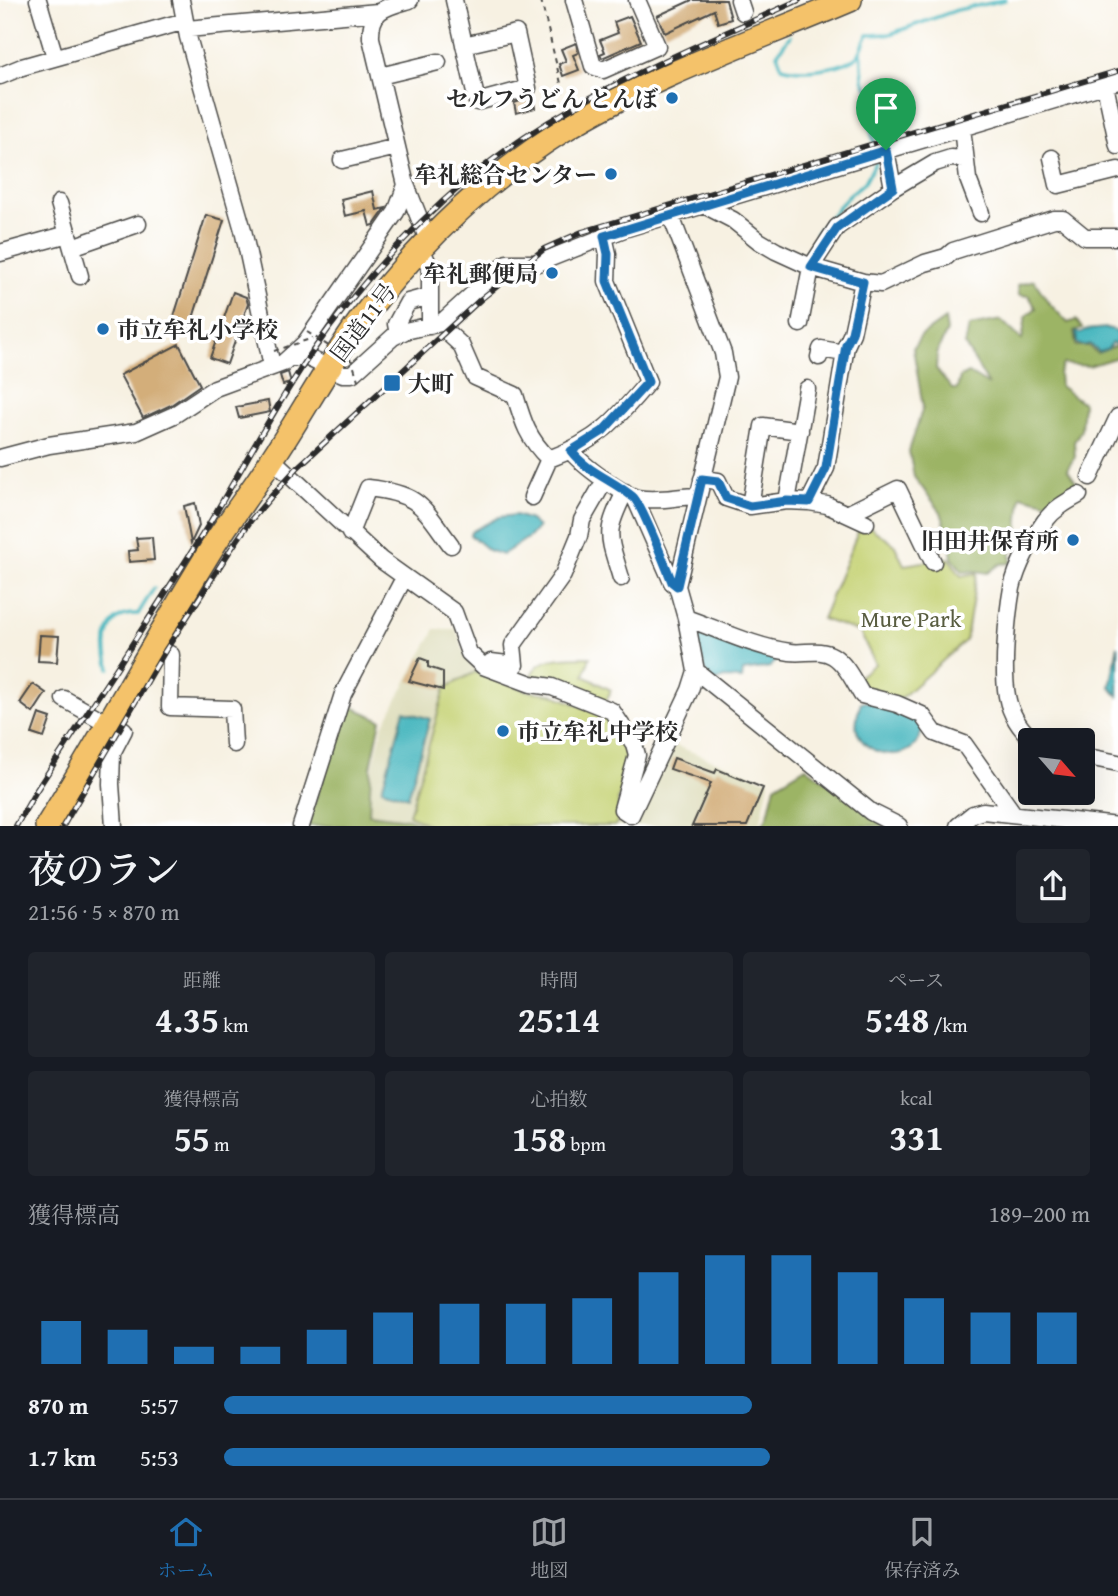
<!DOCTYPE html>
<html lang="ja">
<meta charset="utf-8">
<style>
body{margin:0;font-family:"Gentium Book Plus","Noto Serif JP",serif;background:#20242c;color:#f1f3f6;height:100vh;display:flex;flex-direction:column;font-size:26px;white-space:nowrap}
*{box-sizing:border-box;margin:0}
p{font-size:23px;color:#9ea1a6}
.icon{flex:none;width:38px;height:38px;fill:none;stroke:currentColor;stroke-width:2;stroke-linecap:round;stroke-linejoin:round}
.map{position:relative;height:826px;overflow:hidden}
.panel{display:flex;flex-direction:column;background:#171b24;flex:1}
.panel>*{flex:none}
.needle{width:46px;rotate:118deg}
.tools{position:absolute;left:1018px;top:728px;display:grid;gap:14px}
.tools a{display:grid;place-items:center;width:77px;height:77px;border-radius:7px;background:#171b24;box-shadow:0 7px 28px #0002;font-size:35px}
.pin{position:absolute;display:grid;place-items:center;width:60px;height:60px;color:#fff;margin:-72px -30px;border-radius:50% 50% 50% 0;rotate:-45deg;box-shadow:0 0 7px #0007}
.pin .icon{rotate:45deg}
.round{display:grid;place-items:center;flex:none;width:74px;height:74px;border-radius:7px;background:#20242c}
.overview{display:flex;align-items:center;justify-content:space-between;height:119px;padding:0 28px}
h1{font-size:38px;font-weight:600;line-height:52px}
.stats{display:grid;grid-template-columns:repeat(3,1fr);gap:10px;height:119px;padding:7px 28px}
.stats div{display:grid;align-content:center;border-radius:7px;background:#20242c;text-align:center}
.stats b{font-size:35px;font-weight:600}
.stats small{font-size:19px;font-weight:400}
.stats p{font-size:19px}
.chart{height:196px;padding:14px 28px}
.chart p{display:flex;justify-content:space-between}
.chart svg{width:100%;height:126px;margin-top:7px;stroke:#1f6fb2;stroke-width:6}
ul{padding:0 28px;list-style:none;font-size:23px}
li{display:grid;grid-template-columns:112px 84px 1fr;align-items:center;height:52px}
li i{height:18px;border-radius:9px;background:#1f6fb2}
.tabs{display:flex;justify-content:space-around;align-items:center;height:98px;border-top:2px solid #363941;background:#171b24;font-size:19px;color:#9ea1a6}
.tabs a{display:grid;justify-items:center;gap:4px}
.tabs .active{color:#1f6fb2}
.map>svg:first-child{display:block}
</style>
<div class="map">
<svg width="1118" height="826" viewBox="0 0 1118 826">
<rect width="100%" height="100%" fill="#fff"/>
<filter id="ink" filterUnits="userSpaceOnUse"><feTurbulence type="fractalNoise" baseFrequency=".0143" numOctaves="2"/><feDisplacementMap in="SourceGraphic" scale="14" xChannelSelector="R" yChannelSelector="G"/><feConvolveMatrix kernelMatrix="1 2 1 2 8 2 1 2 1" color-interpolation-filters="sRGB"/></filter>
<filter id="wash" filterUnits="userSpaceOnUse"><feTurbulence type="fractalNoise" baseFrequency=".00686" numOctaves="4" result="noise"/><feDisplacementMap in="SourceGraphic" scale="28" xChannelSelector="R" yChannelSelector="G"/><feGaussianBlur stdDeviation="1.57" result="paint"/><feColorMatrix in="noise" values="0 0 0 0 0 0 0 0 0 0 0 0 0 0 0 0 0 1.4 0 .05"/><feComposite in="paint" operator="in"/></filter>
<g filter="url(#wash)">
<rect width="100%" height="100%" fill="#f7f1e2"/>
<path fill="#deddbb" d="M435 629H456L466 658 528 688 621 816 637 822 671 744 769 781 760 826H372L360 821 383 726Z"/>
<path fill="#c5d273" stroke="#787e4f" stroke-width="2" d="M862 522 894 544 904 565 949 558 961 576 977 573 966 640 898 701 864 691 858 677 875 664 860 632 822 619Z
M590 657 584 676 611 690 605 704 531 675C540 654 571 658 590 657Z
M475 672 528 691 552 694 611 719 625 737 630 754 618 800 619 817 615 826H431L409 815 445 688Z"/>
<path fill="#9cb465" stroke="#647048" stroke-width="2" d="M1034 280 1048 302 1068 323 1076 320 1082 328 1074 331 1076 346H1089L1097 353 1118 345V357L1089 366 1063 364 1059 374 1060 386 1083 403 1081 430 1074 442 1075 457 1067 469 1078 485 1071 494 1054 504 1021 496 1017 542 1011 547V563L1000 564 988 573 975 571 963 572 952 558 950 541 941 512 914 477 909 451 923 407 913 348 921 336 945 319 947 331 937 352 936 369 952 389H957L960 377 969 373 989 385 965 345 969 326 1001 320 1022 340 1026 316 1036 308 1029 296 1019 295 1018 285Z
M346 704 381 720 371 767 369 814 408 819 427 826H307Z
M806 767 887 826H762L768 815 775 786Z"/>
<path fill="#48b7bf" stroke="#3a7175" stroke-width="2" d="M1107 328 1118 331 1117 344 1111 343 1108 349 1099 352 1090 344 1082 346 1077 343 1076 332 1080 333 1085 330Z
M516 515 530 520 538 527 529 537 502 555 488 550 470 535 471 532 499 517Z
M694 629 780 657 770 667 743 671 742 679 724 678 715 682 706 673Z
M1118 645V696L1110 687Z
M861 702H873L925 722C922 730 920 741 913 747 896 762 862 752 857 730 855 721 858 711 861 702Z
M404 711 430 719 408 797 382 789Z"/>
<g fill="none" stroke-linecap="round" stroke-linejoin="round">
<path stroke="#48b7bf" stroke-width="3.5" d="M790 36 777 54 782 67C801 73 836 69 854 59 863 53 862 43 868 35L890 34 957 10 1005 0
M861 51 863 79 876 106 869 124 876 148
M816 234 849 195 865 182 877 160
M110 668C103 643 105 612 138 614L154 588"/>
</g>
<g id="blocks">
<path fill="#d3ae7a" d="M692 0H726L731 19 718 23 714 10 665 33 657 16Z
M630 16 641 41 602 58 600 54 605 52 600 40 618 33 614 22Z
M576 43 578 53 573 55 579 70 563 76 559 64 566 61 561 49Z
M533 97 535 108 516 113 514 103Z
M373 191 377 210 386 208 374 225 370 226 366 211 345 216 341 199Z
M206 215 224 220 188 334 170 329Z
M233 292 246 297 248 304 227 364 210 358Z
M179 344 200 385 171 405 143 418 120 375Z
M288 372 291 383 283 385 280 375Z
M268 401 270 412 239 418 236 407Z
M195 503 199 526 191 543 184 506Z
M152 537 154 560 129 562 128 551 138 550 136 538Z
M40 635 59 636 57 662 38 661Z
M420 658 428 661V667L443 672V690L409 681Z
M33 684 46 693 33 713 20 703Z
M39 714 51 718 44 738 32 734Z
M674 758 715 773 717 769 763 788 747 826H692L711 783 670 769Z"/>
</g>
</g>
<g filter="url(#ink)">
<use href="#blocks" fill-opacity="0" stroke="#4a4946" stroke-width="2"/>
<g fill="none" stroke-linecap="round" stroke-linejoin="round">
<g stroke="#4a4946" stroke-width="19">
<path id="minor" d="M38 0 55 57
M181 0 188 37 243 230 272 366
M454 0 477 102 528 88 516 33 464 45
M574 0 593 66 603 70 657 46 637 0
M739 0 743 12
M187 29 378 12
M0 76 22 67 185 21
M380 76 438 62
M1105 85 1118 146
M962 128 968 179 981 213
M886 150 893 188
M1052 158 1058 185 1118 170
M342 160 397 147
M406 185 428 240
M59 203 80 276
M704 205 733 220 759 241 776 251 811 267 863 282 881 284 925 263 946 257 953 251 1054 219H1063L1085 237H1118
M72 247 138 224
M421 248 430 268V326
M0 253 68 234
M800 324 811 267 837 227 893 188 935 163 951 158 964 159
M398 334 396 324 408 302 430 296
M450 335 461 345 475 377 515 395C523 422 528 439 549 459
M819 357 821 349 844 353
M290 358H308L343 374H352L393 337 405 331 441 323 507 263H538L624 229 1118 81
M571 451C581 464 622 495 638 498 658 502 678 496 698 496
M0 458 49 445 136 432 174 415 215 388 283 363 305 343 396 212 406 185 371 38C370 9 386 7 410 0
M272 459 381 560 454 612 469 653 483 666 531 684 552 687 612 711 634 744 637 755 622 809 631 815 690 690 696 671 686 618 677 586 727 377 723 353 671 216
M1090 477 1118 417
M702 479 718 481 726 498 750 506 787 501 809 502 827 505 866 523
M532 497 549 459C598 441 616 420 648 382L607 281 608 254 604 236
M635 498 672 582 677 586
M787 501 807 389
M809 502 826 468 846 346 852 333 863 282
M750 506 763 426 800 431
M847 514 898 489 933 562
M350 533 368 488C420 494 422 506 451 545
M621 578C608 534 604 534 625 492
M686 618C720 630 755 647 790 652 804 654 820 648 833 656 846 664 854 682 862 695L897 704 922 715 935 733 964 744 1013 813
M154 645 171 655 170 707 232 709 234 744
M491 662 515 665 513 645 563 575 579 536 582 520 605 480
M696 671 871 812 899 826
M64 699 107 723
M108 720 124 730 112 753 111 784 114 826
M1034 740C1020 730 1010 713 1007 696 1002 668 1007 616 1012 588 1017 566 1031 540 1045 521 1054 509 1066 502 1079 495
M1083 756 1118 763
M301 826 343 694 404 578
M958 826 973 814 983 811 1118 826"/>
</g>
<g stroke="#4a4946" stroke-width="26">
<path id="highway" d="M47 826C105 733 157 636 215 543 233 515 254 488 272 459 303 413 329 363 362 318 418 245 484 180 562 131 651 76 754 41 850 0"/>
</g>
<path stroke="#4a4946" stroke-width="2" stroke-dasharray="5 5" stroke-linecap="butt" d="M541 0 564 96"/>
<use href="#minor" stroke="#fff" stroke-width="16"/>
<use href="#highway" stroke="#f4c26a" stroke-width="23"/>
<g stroke="#2b2b2b" stroke-width="6">
<path id="rail" d="M877 143 1118 71
M16 826 36 791C94 702 153 614 209 524 242 469 272 412 308 358 352 293 406 232 466 181 565 98 683 53 799 0
M63 826 165 651 229 552 251 520 276 491 298 467 481 299 544 249 582 232 873 144"/>
</g>
<use href="#rail" stroke="#fff" stroke-width="3.5" stroke-dasharray="10" stroke-linecap="butt"/>
<path stroke="#4a4946" stroke-width="2" stroke-dasharray="5 5" stroke-linecap="butt" d="M307 332 352 361 358 380
M274 351 313 338"/>
</g>
</g>
<g fill="none" stroke-linecap="round" stroke-linejoin="round" filter="url(#ink)">
<g stroke="#fff" stroke-width="14">
<path id="route" d="M886 150 893 188 837 228 811 267 863 282 852 333 846 345 826 468 809 502 787 501 750 506 726 498 718 481 702 479 677 586 672 582C666 567 641 503 633 497 613 480 587 472 571 451L603 431 648 382 607 281 608 254 604 236Z"/>
</g>
<use href="#route" stroke="#1f6fb2" stroke-width="9"/>
</g>
<g fill="#1f6fb2" stroke="#fff" stroke-width="2.5">
<circle cx="672" cy="98" r="7"/>
<circle cx="611" cy="174" r="7"/>
<circle cx="552" cy="273" r="7"/>
<circle cx="103" cy="329" r="7"/>
<rect x="383" y="374" width="18" height="18" rx="3.5"/>
<circle cx="1073" cy="540" r="7"/>
<circle cx="503" cy="731" r="7"/>
</g>
<g text-anchor="middle" dominant-baseline="central" stroke-width="7" stroke-linejoin="round" paint-order="stroke">
<g font-size="23" font-weight="bold" fill="#2b2b2b" stroke="#fff" text-anchor="end">
<text x="658" y="98">セルフうどん とんぼ</text>
<text x="597" y="174">牟礼総合センター</text>
<text x="538" y="273">牟礼郵便局</text>
<text x="117" y="329" text-anchor="start">市立牟礼小学校</text>
<text x="408" y="383" text-anchor="start">大町</text>
<text x="1059" y="540">旧田井保育所</text>
<text x="517" y="731" text-anchor="start">市立牟礼中学校</text>
</g>
<g font-size="23" fill="#2b2b2b" stroke="#fff">
<text transform="translate(363 322) rotate(-53)">国道11号</text>
</g>
<g font-size="23" fill="#595d41" stroke="#fff">
<text x="911" y="618">Mure Park</text>
</g>
</g>
</svg>
<div class="tools">
<a><svg class="needle" viewBox="-14 -14 28 28"><path d="M0-13l5 13h-10z" fill="#e53935"/><path d="M0 13l5-13h-10z" fill="#9ea1a6"/></svg></a>
</div>
<div class="pin" style="left:886px;top:150px;background:#1e9e55"><svg class="icon" aria-label="arrive" viewBox="0 0 24 24"><path d="M6 21V4h12l-3 4 3 4H6"/></svg></div>
</div>
<section class="panel">
<div class="overview"><div><h1>夜のラン</h1><p>21:56 · 5 × 870 m</p></div><a class="round"><svg class="icon" aria-label="share" viewBox="0 0 24 24"><path d="M12 15V3M7 8l5-5 5 5M5 13v7h14v-7"/></svg></a></div>
<div class="stats">
<div><p>距離</p><b>4.35<small> km</small></b></div>
<div><p>時間</p><b>25:14</b></div>
<div><p>ペース</p><b>5:48<small> /km</small></b></div>
</div>
<div class="stats">
<div><p>獲得標高</p><b>55<small> m</small></b></div>
<div><p>心拍数</p><b>158<small> bpm</small></b></div>
<div><p>kcal</p><b>331</b></div>
</div>
<div class="chart"><p><span>獲得標高</span>189–200 m</p>
<svg viewBox="0 0 160 44" preserveAspectRatio="none"><path d="M5 44V29M15 44V32M25 44V38M35 44V38M45 44V32M55 44V26M65 44V23M75 44V23M85 44V21M95 44V12M105 44V6M115 44V6M125 44V12M135 44V21M145 44V26M155 44V26"/></svg>
</div>
<ul>
<li><b>870 m</b>5:57<i style="width:61%"></i></li>
<li><b>1.7 km</b>5:53<i style="width:63%"></i></li>
</ul>
</section>
<nav class="tabs">
<a class="active"><svg class="icon" aria-label="home" viewBox="0 0 24 24"><path d="M3 11l9-7 9 7M6 9v11h12V9"/></svg>ホーム</a>
<a><svg class="icon" aria-label="map" viewBox="0 0 24 24"><path d="M3 6l6-2 6 2 6-2v14l-6 2-6-2-6 2zM9 4v14M15 6v14"/></svg>地図</a>
<a><svg class="icon" aria-label="saved" viewBox="0 0 24 24"><path d="M7 4h10v16l-5-4-5 4z"/></svg>保存済み</a>
</nav>
